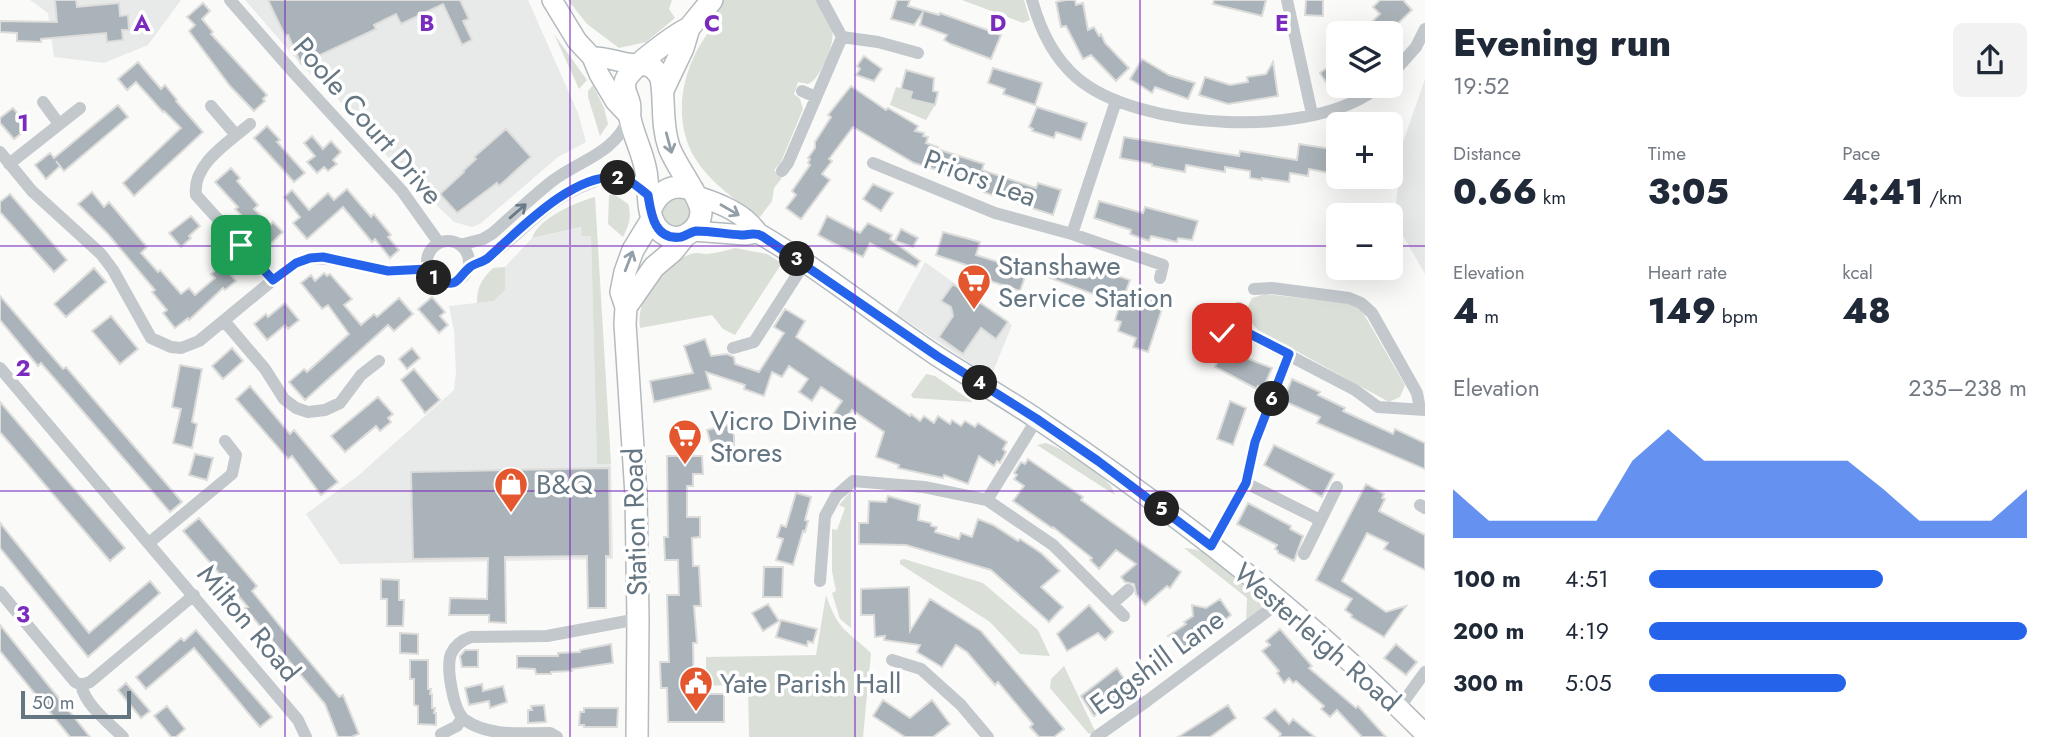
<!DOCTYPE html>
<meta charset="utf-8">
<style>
body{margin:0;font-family:Jost,sans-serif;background:#f2f2f3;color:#1f2937;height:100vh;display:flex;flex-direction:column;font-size:26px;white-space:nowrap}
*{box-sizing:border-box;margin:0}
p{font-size:23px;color:#747a83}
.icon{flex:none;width:38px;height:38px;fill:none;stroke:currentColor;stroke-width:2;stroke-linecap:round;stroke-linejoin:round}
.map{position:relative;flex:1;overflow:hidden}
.side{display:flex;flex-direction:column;background:#fff;width:630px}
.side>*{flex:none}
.tools{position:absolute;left:1326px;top:21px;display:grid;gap:14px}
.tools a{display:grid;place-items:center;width:77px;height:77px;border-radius:10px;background:#fff;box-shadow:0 7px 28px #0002;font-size:35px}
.scale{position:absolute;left:21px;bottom:18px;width:110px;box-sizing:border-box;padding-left:7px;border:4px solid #657683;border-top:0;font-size:19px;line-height:24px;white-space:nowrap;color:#657683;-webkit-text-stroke:5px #fff;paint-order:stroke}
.pin{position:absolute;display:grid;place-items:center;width:60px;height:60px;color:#fff;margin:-30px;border-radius:14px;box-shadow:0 4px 10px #0006}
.km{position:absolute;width:35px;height:35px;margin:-18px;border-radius:50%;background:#222;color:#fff;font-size:19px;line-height:35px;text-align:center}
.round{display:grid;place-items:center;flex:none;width:74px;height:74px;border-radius:10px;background:#f2f2f3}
.headline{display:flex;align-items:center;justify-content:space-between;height:119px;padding:0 28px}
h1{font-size:38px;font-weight:800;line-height:52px}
.stats{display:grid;grid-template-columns:repeat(3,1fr);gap:10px;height:119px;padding:7px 28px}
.stats div{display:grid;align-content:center}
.stats b{font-size:35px;font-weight:800}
.stats small{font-size:19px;font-weight:400}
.stats p{font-size:19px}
.chart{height:196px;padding:14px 28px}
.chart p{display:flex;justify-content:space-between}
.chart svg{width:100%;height:126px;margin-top:7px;fill:#2563eb;opacity:.7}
ul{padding:0 28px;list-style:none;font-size:23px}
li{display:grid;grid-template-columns:112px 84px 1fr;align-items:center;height:52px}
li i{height:18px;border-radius:9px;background:#2563eb}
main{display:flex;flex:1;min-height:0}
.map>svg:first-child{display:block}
</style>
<main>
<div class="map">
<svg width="1425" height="737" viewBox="0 0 1425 737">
<rect width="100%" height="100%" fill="#fafaf8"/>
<path fill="#e8e9e9" d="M30 0H181L148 45 104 63 54 57 48 13Z
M245 0H528L578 113 586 142 558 157 480 224 472 227 454 222 393 163 331 91 305 69Z
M1425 79V274L1394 220 1403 142Z
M582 227 591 236 597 464H611L613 559 340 564 306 514 359 475 454 390 456 372 454 331 449 306 494 301 505 290V267L532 238Z
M925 262 1012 325 991 377 896 314Z"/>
<path fill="#dadfd7" d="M568 0H672L669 9 675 18 646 42 619 48 587 24Z
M723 0H816C821 10 829 20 832 30 836 41 820 80 808 84L798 82 794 94 800 99 803 109 781 162 774 170 782 178 774 188 772 201 760 217C739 202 717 188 701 167 667 123 682 60 717 22L706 20Z
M962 0H1024L1030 20 1023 23Z
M554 34 587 80 579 89Z
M593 85 604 108 608 124 600 136 588 97V91Z
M896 87 913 92V101H927V104L935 105 926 120 890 105Z
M614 194 628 204C632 216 629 225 623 237L608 224 609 195Z
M662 211a15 15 0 1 1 30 0a15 15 0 1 1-30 0Z
M595 197 611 464H597L591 236H582L581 227 532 238C539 218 576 202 595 197Z
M735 248 767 254 782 263 735 335 723 329 712 315 640 328C635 299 664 262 691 254 697 252 701 254 707 254 717 253 725 251 735 248Z
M505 267V290L494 301 477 303C477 287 481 280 493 268Z
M1265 294 1353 304 1362 311 1405 385 1400 397 1389 402 1258 330C1246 318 1244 312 1252 298Z
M926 374 935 376 973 402 913 398 911 395Z
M1045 443C1057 444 1102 475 1110 485 1113 489 1113 491 1115 495L1037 445Z
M851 491V628L840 619 832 593 836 591 832 571V529L837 530 845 508 839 505Z
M1184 548C1190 549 1196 549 1201 551 1217 559 1257 592 1262 608L1246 623 1247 598Z
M904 559 983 583 1038 630 1050 656 1020 654 990 622 900 564V560Z
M826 595C838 630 845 629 871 653L863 737H749L748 684 706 686V657L816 655Z
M1064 666 1095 731 1089 734 1050 688 1051 679Z"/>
<path fill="#aab3b9" stroke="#dcdcda" stroke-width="2" d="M55 0H76L77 7 119 3 120 16 128 15 129 30H122L123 40 107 42 106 33 41 39V42L17 41V33L0 32V21L57 22Z
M268 0H460L469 19 463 21 472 40 462 45 443 4 401 24 396 14 374 25 376 29 301 64 288 35 285 36Z
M897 0H910L908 6 939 15 940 13 1001 35 991 59 951 44 944 40 947 35 920 25 923 12 914 25 891 19Z
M1066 0H1075L1076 5 1083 3 1088 30 1094 27 1099 36 1101 34 1105 43 1129 68 1116 81 1091 55 1083 59 1066 26 1061 27 1056 2Z
M1214 0H1266L1262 16 1213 4Z
M1306 0H1323V16L1305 15Z
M1380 0H1403L1412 10 1388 33H1360L1380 14 1373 7Z
M203 3 210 11 202 19 213 32 211 34 267 95 263 99 265 101 254 111 230 86 189 31 195 25 187 17Z
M864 56 882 69 874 81 856 75 860 69 857 66Z
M1142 59 1169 75 1195 83 1188 99 1155 87 1152 93 1130 79Z
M1339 59V82L1330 88 1320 73Z
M138 62 161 89 165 85 177 100 176 101 203 132 134 196 123 183 181 128 164 111 163 112 136 82 127 90 118 79Z
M1273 62 1278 96 1228 104 1199 95 1205 77 1230 85 1248 82 1247 77 1266 74Z
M993 68 1042 83 1035 105 1003 94 1005 89 988 83Z
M906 70 934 78 933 91 938 92 935 105 910 99 912 92 901 89Z
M851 86 886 110 888 108 918 126 915 131 924 133 923 136 928 137 926 143 938 147 937 149 984 164 982 170 1036 188 1038 183 1061 190 1053 215 983 192 985 187 960 179 962 171 955 168 951 174 914 163 853 127 829 159 832 161 822 174 830 180 801 219 786 208 796 195 792 191 810 165 808 163 810 159 808 158 815 148V142L831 117 828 115Z
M118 105 128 117 64 171 56 161 60 166 46 179 35 165 50 153 54 158Z
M1037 107 1087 123 1081 140 1056 132 1054 138 1032 131 1033 129 1029 127Z
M13 108 29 127 14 139 0 123V118Z
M267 126 280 140 277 142 305 173 294 182 254 138Z
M506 129 531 157 499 186 497 183 457 213 440 194 464 172 463 171 476 159 474 157Z
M312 136 323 149 331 141 341 152 333 160 337 164 328 171 324 167 317 173 307 162 315 156 304 143Z
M1124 137 1239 156 1240 151 1297 160 1299 144 1325 148 1339 151V175L1309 169 1308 176 1290 173 1289 182 1262 178V180L1250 178V171L1225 167V172L1186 165 1185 172 1152 166V164L1120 158Z
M231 168 240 178 237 181 258 205 254 209 270 225 273 222 283 232 267 247 258 236 260 234 235 209 238 207 215 182Z
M873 184 893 193 881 211 863 199Z
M347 189 371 217 374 214 391 235 388 237 399 250 390 258 375 239 372 242 343 207 307 239 293 223 300 217 284 197 292 190 309 210 328 193 334 200Z
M92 192 104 207 109 202 147 247 141 253 158 272 160 270 181 294 189 288 195 295 215 278 211 274 222 265 236 281 225 290 223 288 189 320 188 318 175 328 163 313 167 310 152 292 155 290 108 234 78 204Z
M10 194 67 260 54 272 0 212V202Z
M1099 201 1143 213 1145 207 1198 221 1192 240 1178 238 1177 242 1151 236 1149 241 1130 234 1131 230 1094 218Z
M191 216 200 226 189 236 191 238 181 247 169 233Z
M827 216 860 233 868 223 892 235 890 239 920 261 916 267 870 243 863 257 833 243 818 235Z
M901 229 918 238 913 247 895 241Z
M943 232 980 242 976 255 1027 271 1020 291 973 275 976 268 936 255Z
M1049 264 1080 274 1083 264 1130 280 1126 291 1159 302 1158 307 1162 309 1148 352 1133 347 1136 338 1118 331 1121 322 1115 320 1120 304 1045 276Z
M94 268 106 282 66 317 54 304Z
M324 273 327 276 330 274 352 299 344 305 361 325 374 314 377 317 399 298 413 314 394 331 388 325 305 400 289 382 304 369 307 372 349 334 328 305 322 309 301 283 311 275 315 281Z
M953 284 1008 322 996 339 981 328 963 354 939 337 953 316 951 307 941 301Z
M0 296 63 369 66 367 182 502 170 512 41 363 38 366 0 320Z
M432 297 445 312 440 316 448 325 439 333 418 309Z
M285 303 299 320 288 329 285 325 267 340 254 324 266 314 268 317Z
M785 309 805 321 796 337 910 416 911 414 920 421 924 416 934 423 938 416 950 424 952 420 961 426 965 421 975 427 978 423 1007 442 1003 449 1006 452 1000 463 997 461 994 466 979 456 968 484 944 475 943 478 898 468 899 465 876 457 884 432 852 410 839 431 827 423 842 401 821 387 812 401 799 392 808 379 789 366 782 377 772 372 764 396 744 389 745 385 706 372 711 389 654 402 650 381 693 373 684 346 705 339 711 356 727 354 734 357 735 364 759 372 784 333 774 327Z
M111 316 138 349 120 364 92 331Z
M232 348 243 361 223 379 212 366Z
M412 348 420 358 407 369 399 359Z
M1223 349 1272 368 1263 389 1258 386 1257 389 1215 367Z
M180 365 202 369 192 422 197 424 192 448 173 443 181 409 172 407Z
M414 369 440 400 425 413 401 380Z
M1292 379 1320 392 1318 395 1345 408 1343 411 1356 417 1393 434 1395 429 1425 443V469L1317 423 1320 417 1286 402 1288 399 1284 398Z
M250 386 290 434 294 430 338 482 321 495 292 456 288 459 236 399Z
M378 397 393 414 388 418 391 422 380 431 376 426 345 452 331 436Z
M1230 401 1246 408 1233 445 1217 439Z
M0 402 125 548 110 561 0 432Z
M731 424 734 436V463H716L707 430Z
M1274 445 1334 474 1322 497 1264 465Z
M195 454 213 458 207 480 189 475Z
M667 456H702L703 474H693V486H687V517H700V537L692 538 693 566H699L701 606H694L697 643H693L694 694H724V722H668L667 688H661L660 662H669L667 595H679L678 560H665L664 537H668Z
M1028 459 1083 497 1081 500 1181 572 1170 588 1167 586 1145 605 1136 594 1134 584 1125 582 1121 577 1136 564 1116 550 1099 569 1090 560 1092 558 1053 527 1052 528 1013 501 1024 486 1014 479 1017 475 1014 473 1021 462 1025 464Z
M609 468 610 556H606V608H588L587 556 505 557 506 623 489 622V615H449L450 598 487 599 488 558 413 559 411 472Z
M1366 484 1384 494 1382 498 1385 499 1379 511 1425 535V570L1384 549 1388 543 1367 533 1342 581 1386 612 1406 606 1384 637 1351 617 1352 615 1345 610 1352 599 1316 580Z
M796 493 811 497 805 520 808 521 805 532 803 531 793 565 776 560 783 539 777 537 781 525 786 527Z
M888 496 920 505 918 520 931 523V526L937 527 935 532 959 539 961 533 972 537 978 519 993 525 1018 541 1020 539 1041 553 1060 571 1041 587 1063 607 1049 622 991 570 906 545 859 544V523H868L869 501 886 502Z
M1248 503 1291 526 1290 529 1303 536 1294 561 1278 553V551L1275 549 1277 545 1237 524Z
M199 518 257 586 252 591 284 631 339 697 343 695 359 734 351 737H338L325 704 245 608 248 607 183 531Z
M0 523 89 633 150 581 160 593 88 657 0 548Z
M764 567H783L782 597H763Z
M381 579 399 580V600H404L403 626H387V599H381Z
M909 587 910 631 930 599 981 631 1064 729 1054 737H1039L1030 727 1033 724 998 682 995 685 967 652 956 645 942 667 917 652 920 645 884 640 885 636 875 637 874 615H861V589Z
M1220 599 1231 615 1225 620 1226 622 1187 648 1185 646 1178 651 1168 636 1186 624 1184 622 1193 616 1192 605 1206 608Z
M768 604 779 621 763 631 752 613Z
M1089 605 1113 632 1105 640 1098 633 1067 651 1057 634Z
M781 620 817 629 813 643 808 641 807 646 776 637Z
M0 625 53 691 90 737H70L0 651Z
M1280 629 1312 666 1309 668 1356 708 1358 706 1386 737H1362L1337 710 1330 717 1321 709 1324 706 1296 681 1293 683 1289 678 1284 683 1277 673 1279 671 1262 651 1270 645 1266 641Z
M196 630 272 717 260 727 194 648 146 689 136 677 181 638 184 641Z
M400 633 418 634V654L400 653Z
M611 644 613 663 572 669V671L551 672V674H536L535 669 517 668V656H558V653L580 652V650Z
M1396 644 1417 662 1406 675 1384 658Z
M465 650H478V667H462L460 656Z
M410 660H428V689H431L430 694H432V708H435L434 713H436V725L418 724V706L414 705V679H410Z
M1117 668 1130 688 1112 700 1114 703 1094 716 1081 696Z
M126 683 150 711 141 718 118 690Z
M482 684 483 691 503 686 507 702 490 708 489 701 469 705 465 688Z
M883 700 910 718 932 700 950 724 933 737H905L873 716Z
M544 705 546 722 528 723V710H532L531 706Z
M1228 705 1236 718 1210 737H1178Z
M167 706 185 729 176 737H171L154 716Z
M584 708H618L617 727H584V725H579L580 712H584Z
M1275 709 1289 724 1293 719 1315 737H1279L1281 734 1264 718Z"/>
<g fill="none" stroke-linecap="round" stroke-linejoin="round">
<g stroke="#b3babf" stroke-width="22">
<path id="secondary" d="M552 0 577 41 592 57 599 74 615 101 630 117
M592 57C609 56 623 65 640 64
M697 196C719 203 745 213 758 233 820 269 877 316 937 356 971 378 1006 398 1040 421 1177 514 1309 616 1425 734
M693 231 746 235 758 233"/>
</g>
<g stroke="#b5babe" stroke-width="24">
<path id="primary" d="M640 64C651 65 655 68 661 78 665 101 661 124 669 147 675 165 702 198 701 213 699 234 675 246 659 230 647 218 649 195 647 179 646 158 634 139 630 118 629 113 631 107 629 102 627 95 623 90 625 82 628 68 675 35 689 28
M663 90 683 48 689 28 712 0
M651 209C658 191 673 182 693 190
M626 307 654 267 673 251 684 237
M637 737 638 619 636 495 625 324 626 307 621 292 625 272 633 250 652 219"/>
</g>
<path stroke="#c3c8cc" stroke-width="12" d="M230 0 293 72 402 191 439 243
M1032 0C1040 29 1053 57 1076 77 1137 131 1317 140 1379 86
M1287 0 1312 114
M842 37 878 42 918 53
M1391 75 1416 47 1425 29
M802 91 816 97
M43 102 59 124
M211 106 236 135
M250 124C229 142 192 164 196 195L273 280
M0 152 32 191 101 254 113 270 151 338 171 347 181 348 199 341 273 280 296 263 310 258 341 260 388 271 428 269
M873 163 995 213 1072 234 1163 265 1160 278
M9 164 80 108
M782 171 788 163 842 37 822 0
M1072 234 1116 101
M427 262a21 21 0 1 1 42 0a21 21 0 1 1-42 0Z
M460 245 483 239 493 233C512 216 531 198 551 182 581 159 612 156 630 117
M468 268C513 249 538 202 588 184 598 180 608 176 620 178 630 180 639 188 648 195
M1254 289 1272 288 1349 298 1361 303 1372 313 1417 393 1420 409
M1239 308V323L1246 333 1355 390 1378 407 1425 410
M225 322 265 369 284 399 296 408 308 412 325 410 340 403 361 375 379 361
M733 348 754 342 804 264
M1208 357C1215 339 1223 332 1239 323
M0 368 298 720 306 737
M1246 483 1320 520
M987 500 1037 419
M1420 505 1425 508
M150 542 232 474 236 455 225 441
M1211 546 1246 483 1255 442 1289 354
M1304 554 1337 487
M820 581 825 516 836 496 853 481 924 487 987 500 1053 545 1124 616
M0 592 75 682 81 685C86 706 109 723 123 737
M1112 604 1128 590
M892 660 921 669 961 705 988 737
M81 685 90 682 194 595
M1399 708 1425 672
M441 734 457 726 462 718
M557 737 550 733C522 733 489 737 465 720 453 711 446 667 451 654 455 645 462 640 471 637L547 636 638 619
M1096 737 1147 701 1281 601"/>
<use href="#secondary" stroke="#fff" stroke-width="19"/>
<use href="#primary" stroke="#fff" stroke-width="21"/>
</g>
<defs><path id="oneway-shaft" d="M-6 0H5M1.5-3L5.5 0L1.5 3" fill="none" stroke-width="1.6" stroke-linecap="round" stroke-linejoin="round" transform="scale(1.75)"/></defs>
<g stroke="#939fa8">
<use href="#oneway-shaft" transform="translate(669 143) rotate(75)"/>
<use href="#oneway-shaft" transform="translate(730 210) rotate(30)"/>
<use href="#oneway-shaft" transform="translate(629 261) rotate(-69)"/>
</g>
<use stroke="#6a7a87" href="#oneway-shaft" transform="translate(518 211) rotate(-41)"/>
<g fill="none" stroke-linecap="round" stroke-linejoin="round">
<g stroke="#fff" stroke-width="14">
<path id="route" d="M241 245 273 280 296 263 310 258 323 257 388 271 428 269 438 281C459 288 457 278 469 268 474 263 482 263 488 258 518 231 576 170 620 178 631 180 639 188 648 195 651 213 654 241 681 237 686 236 690 232 696 231 710 231 726 234 741 235 749 235 755 232 762 236L937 356 1037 419 1098 461 1211 546 1246 483 1255 442 1289 354 1246 332 1239 323 1222 333"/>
</g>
<use href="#route" stroke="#2563eb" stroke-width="9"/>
</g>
<path fill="none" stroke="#7b2cbf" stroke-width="2" stroke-opacity="0.55" d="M285 0V737M570 0V737M855 0V737M1140 0V737M0 246H1339M1391 246H1425M0 491H1425"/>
<defs>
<g id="supermarket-pin" transform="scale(1.75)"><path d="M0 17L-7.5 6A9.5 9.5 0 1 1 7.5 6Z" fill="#e4572e" stroke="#fff"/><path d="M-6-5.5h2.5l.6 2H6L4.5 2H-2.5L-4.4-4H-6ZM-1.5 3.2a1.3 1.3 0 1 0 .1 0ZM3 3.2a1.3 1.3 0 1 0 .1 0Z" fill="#fff"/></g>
<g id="shop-pin" transform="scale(1.75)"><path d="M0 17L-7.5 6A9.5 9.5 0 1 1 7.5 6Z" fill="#e4572e" stroke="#fff"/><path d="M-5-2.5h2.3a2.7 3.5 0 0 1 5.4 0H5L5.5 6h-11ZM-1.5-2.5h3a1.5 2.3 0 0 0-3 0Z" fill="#fff"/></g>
<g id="civic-pin" transform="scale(1.75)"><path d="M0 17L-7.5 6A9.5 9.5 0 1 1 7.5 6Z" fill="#e4572e" stroke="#fff"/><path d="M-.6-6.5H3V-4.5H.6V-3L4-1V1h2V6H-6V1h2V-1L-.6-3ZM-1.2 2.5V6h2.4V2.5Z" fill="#fff"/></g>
</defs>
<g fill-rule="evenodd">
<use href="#supermarket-pin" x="974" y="281"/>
<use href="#supermarket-pin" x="685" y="436"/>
<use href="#shop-pin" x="511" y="484"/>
<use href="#civic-pin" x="696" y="683"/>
</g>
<g text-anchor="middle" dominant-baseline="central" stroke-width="7" stroke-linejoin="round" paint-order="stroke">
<g font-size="28" fill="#657683" stroke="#fff">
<text transform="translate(368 121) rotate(49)">Poole Court Drive</text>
<text transform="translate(980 178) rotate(20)">Priors Lea</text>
<text transform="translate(635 522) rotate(-92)">Station Road</text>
<text transform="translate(249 623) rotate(50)">Milton Road</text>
<text transform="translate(1317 637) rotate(41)">Westerleigh Road</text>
<text transform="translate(1157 662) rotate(-36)">Eggshill Lane</text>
</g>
<g font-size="28" fill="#657683" stroke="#fff" text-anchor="start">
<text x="998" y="265">Stanshawe<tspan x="998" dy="32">Service Station</tspan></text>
<text x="710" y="420">Vicro Divine<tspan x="710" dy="32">Stores</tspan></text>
<text x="536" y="484">B&amp;Q</text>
<text x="720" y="683">Yate Parish Hall</text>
</g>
</g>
<g font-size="23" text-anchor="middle" font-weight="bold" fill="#7b2cbf" stroke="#fff" stroke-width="7" stroke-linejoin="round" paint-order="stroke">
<text x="142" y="31">A</text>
<text x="427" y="31">B</text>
<text x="712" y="31">C</text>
<text x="998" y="31">D</text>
<text x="1282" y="31">E</text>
<text x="23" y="131">1</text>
<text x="23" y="376">2</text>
<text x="23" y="622">3</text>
</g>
</svg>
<div class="tools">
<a><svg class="icon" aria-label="layers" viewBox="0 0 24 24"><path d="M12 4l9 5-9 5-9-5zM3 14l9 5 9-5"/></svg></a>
<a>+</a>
<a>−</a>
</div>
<div class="scale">50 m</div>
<div class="pin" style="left:241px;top:245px;background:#1e9e55"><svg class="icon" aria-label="arrive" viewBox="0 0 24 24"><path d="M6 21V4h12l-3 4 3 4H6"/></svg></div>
<div class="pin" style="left:1222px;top:333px;background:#d93025"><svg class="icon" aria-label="check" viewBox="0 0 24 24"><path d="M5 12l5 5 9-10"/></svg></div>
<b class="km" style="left:434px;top:278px">1</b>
<b class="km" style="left:618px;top:178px">2</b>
<b class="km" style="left:797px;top:259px">3</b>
<b class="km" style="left:980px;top:383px">4</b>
<b class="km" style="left:1162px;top:509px">5</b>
<b class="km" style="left:1272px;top:399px">6</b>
</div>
<section class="side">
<div class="headline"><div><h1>Evening run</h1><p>19:52</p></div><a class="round"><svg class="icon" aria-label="share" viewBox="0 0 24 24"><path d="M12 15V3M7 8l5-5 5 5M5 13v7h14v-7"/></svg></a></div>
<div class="stats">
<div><p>Distance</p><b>0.66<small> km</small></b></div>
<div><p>Time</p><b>3:05</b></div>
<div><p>Pace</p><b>4:41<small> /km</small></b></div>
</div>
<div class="stats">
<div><p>Elevation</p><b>4<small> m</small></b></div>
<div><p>Heart rate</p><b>149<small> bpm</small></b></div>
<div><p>kcal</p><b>48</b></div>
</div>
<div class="chart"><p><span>Elevation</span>235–238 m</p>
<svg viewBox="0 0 160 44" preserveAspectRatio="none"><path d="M0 44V27L10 38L20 38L30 38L40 38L50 17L60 6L70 17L80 17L90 17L100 17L110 17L120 27L130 38L140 38L150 38L160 27V44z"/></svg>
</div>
<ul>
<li><b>100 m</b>4:51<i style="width:62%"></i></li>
<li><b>200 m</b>4:19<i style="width:100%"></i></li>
<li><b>300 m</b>5:05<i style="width:52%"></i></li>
</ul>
</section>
</main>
